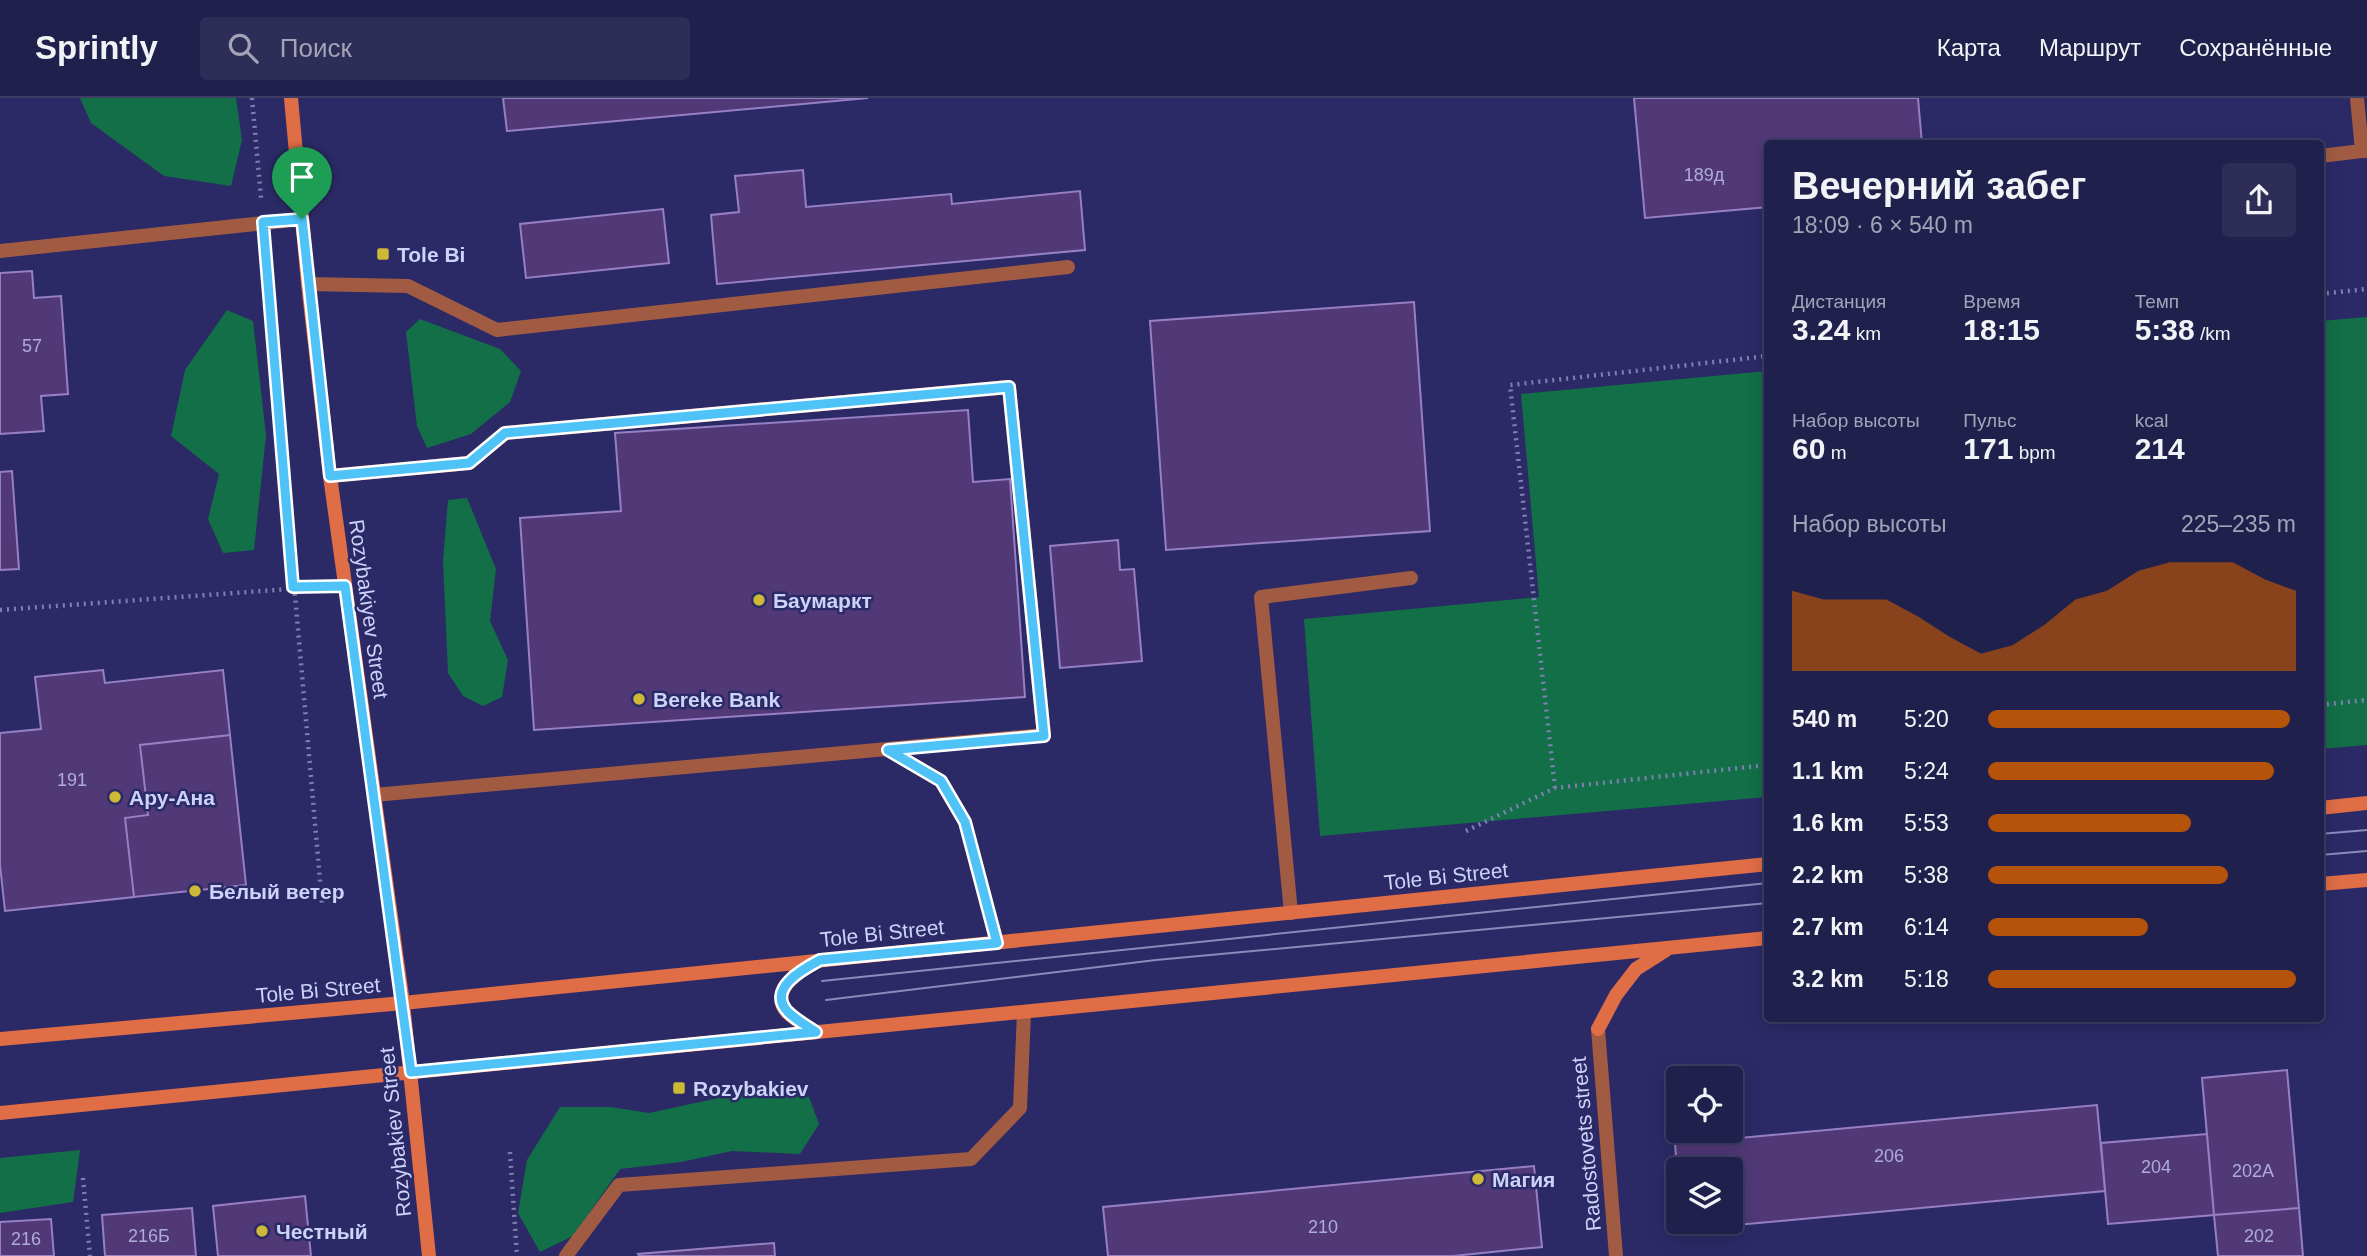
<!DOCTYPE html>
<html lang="ru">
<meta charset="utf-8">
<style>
body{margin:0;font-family:Helvetica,sans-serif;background:#2d2d57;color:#f1f3f6;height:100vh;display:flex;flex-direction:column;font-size:26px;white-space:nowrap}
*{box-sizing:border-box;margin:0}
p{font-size:23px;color:#a2a3b6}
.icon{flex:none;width:38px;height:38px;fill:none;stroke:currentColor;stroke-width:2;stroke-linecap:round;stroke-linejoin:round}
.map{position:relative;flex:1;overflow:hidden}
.panel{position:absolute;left:1764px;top:42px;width:560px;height:882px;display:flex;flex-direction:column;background:#20204d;border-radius:7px;box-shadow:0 4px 18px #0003,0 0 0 2px #3d3e65}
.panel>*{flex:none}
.buttons{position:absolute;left:1666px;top:968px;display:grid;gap:14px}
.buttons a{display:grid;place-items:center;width:77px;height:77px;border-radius:7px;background:#20204d;box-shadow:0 4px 18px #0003,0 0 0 2px #3d3e65;font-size:35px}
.pin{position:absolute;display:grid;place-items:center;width:60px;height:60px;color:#fff;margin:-72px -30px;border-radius:50% 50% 50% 0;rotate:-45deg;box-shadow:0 0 7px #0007}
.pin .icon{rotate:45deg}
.round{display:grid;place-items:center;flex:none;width:74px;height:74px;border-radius:7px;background:#2d2d57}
.headline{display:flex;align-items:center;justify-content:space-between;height:119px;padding:0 28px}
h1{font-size:38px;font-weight:700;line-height:52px}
.metrics{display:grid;grid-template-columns:repeat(3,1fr);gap:10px;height:119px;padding:7px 28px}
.metrics div{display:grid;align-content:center}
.metrics b{font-size:30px;font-weight:700}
.metrics small{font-size:19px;font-weight:400}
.metrics p{font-size:19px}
.chart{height:196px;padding:14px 28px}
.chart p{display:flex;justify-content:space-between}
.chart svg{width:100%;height:126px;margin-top:7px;fill:#b45309;opacity:.7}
ul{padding:0 28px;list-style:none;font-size:23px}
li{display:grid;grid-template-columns:112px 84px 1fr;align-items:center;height:52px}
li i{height:18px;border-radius:9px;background:#b45309}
header{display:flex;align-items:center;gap:42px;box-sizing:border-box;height:98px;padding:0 35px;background:#20204d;border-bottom:2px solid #3d3e65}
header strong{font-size:33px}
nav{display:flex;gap:38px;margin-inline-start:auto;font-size:24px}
.search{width:490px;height:63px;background:#2d2d57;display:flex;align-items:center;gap:18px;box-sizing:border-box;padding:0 24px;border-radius:7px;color:#a2a3b6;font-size:26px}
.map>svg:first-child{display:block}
</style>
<header>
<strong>Sprintly</strong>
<div class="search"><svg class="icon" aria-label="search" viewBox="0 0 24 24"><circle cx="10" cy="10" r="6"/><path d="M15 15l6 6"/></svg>Поиск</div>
<nav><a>Карта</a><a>Маршрут</a><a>Сохранённые</a></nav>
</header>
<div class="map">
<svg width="2367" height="1158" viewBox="0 0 2367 1158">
<rect width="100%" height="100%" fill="#2b2a67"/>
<path fill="#126f48" d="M80 0H236L242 42 231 88 164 78 91 25Z
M227 212 253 223 266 337 254 452 223 455 208 421 219 376 171 338 185 272Z
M2367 219V647L2321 651V223Z
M420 221 500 251 521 273 510 304 471 336 427 350 417 328 406 234Z
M1767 273V699L1320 738 1304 521 1539 499 1521 296Z
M467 400 496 471 490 523 508 562 502 599 483 608 463 598 448 575 443 463 448 402Z
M737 996 809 999 819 1026 800 1056 732 1053 681 1064 620 1071 573 1138 540 1154 518 1115 527 1062 560 1009H611L649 1015Z
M80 1052 73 1104 0 1115V1060Z"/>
<path fill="#513978" stroke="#977fc4" stroke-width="2" d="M503 0H868L507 33Z
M1634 0H1918L1922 46H1768V109L1645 120Z
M803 72 806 109 951 96 952 106 1080 93 1085 152 717 186 711 117 739 114 735 78Z
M663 111 669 165 526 180 520 126Z
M32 173 34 200 61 198 68 296 41 298 44 333 0 336V175Z
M1414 204 1430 433 1166 452 1150 223Z
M968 312 973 384 1010 381 1025 599 534 632 520 420 621 413 615 335Z
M12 373 19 471 0 472V374Z
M1118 442 1120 472 1134 471 1142 563 1060 570 1050 448Z
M103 572 105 585 223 572 230 637 140 647 148 717 125 720 134 799 5 813 0 767V635L41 631 35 579Z
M230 637 246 787 134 799 125 720 148 717 140 647Z
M2287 972 2299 1110 2214 1117 2202 980Z
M2097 1007 2105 1093 1683 1132 1682 1124H1731V1071H1678V1080L1675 1046Z
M2207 1036 2214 1117 2108 1126 2101 1045Z
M1534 1068 1542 1149 1453 1158H1108L1103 1109Z
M305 1098 311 1158H218L213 1108Z
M192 1110 196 1158H105L102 1117Z
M2299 1110 2303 1158H2218L2214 1117Z
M51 1121 54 1158H0V1124Z
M774 1145 775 1158H639L638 1156Z"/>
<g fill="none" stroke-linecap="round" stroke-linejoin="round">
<path stroke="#7e80b1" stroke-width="4.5" stroke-dasharray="2 5" stroke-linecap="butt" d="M252 0 261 100
M265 154 322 805
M2320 196 2367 191
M0 512 317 489
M2320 607 2367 602
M1555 690 1510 287 1768 258
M1466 733 1555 690 1768 667
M510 1054 517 1158
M83 1080 90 1158"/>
<path stroke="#a25b43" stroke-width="14" d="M2357 0 2362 53H2367
M2320 58 2362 53
M0 153 302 121
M308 186 408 188 497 232 1068 169
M330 378 469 365 505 335 1009 289 1044 637 374 697
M888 652 941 683 965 724 997 845
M1291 815 1261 499 1411 480
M566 1158 619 1087 971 1061 1020 1010 1024 914"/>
<path stroke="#a25b43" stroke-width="14" d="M1598 931 1616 1158"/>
<path stroke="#df6d46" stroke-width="14" d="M291 0 308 186 330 378 403 905 429 1158
M2320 710 2367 705
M2320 786 2367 782
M813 866C797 874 769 894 787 914 795 922 807 928 816 934
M1598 931 1616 897 1636 871 1666 852
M0 941 403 905 1768 766
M0 1015 1768 840"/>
<path stroke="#888bbb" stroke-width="2" d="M2320 736 2367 732
M2320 757 2367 753
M822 883 1768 785
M826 902 1156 862 1768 805"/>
</g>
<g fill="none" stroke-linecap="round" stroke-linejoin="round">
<g stroke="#fff" stroke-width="14">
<path id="route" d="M302 121 330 378 469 365 505 335 1009 289 1044 638 888 652 941 683 965 724 997 845 820 862C803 871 766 891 788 914 796 922 807 928 816 934L411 974 345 488 293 489 263 124Z"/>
</g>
<use href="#route" stroke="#4fc3f7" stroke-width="9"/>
</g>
<g fill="#ceb837" stroke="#2b2a67" stroke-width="2.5">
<rect x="376" y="149" width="14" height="14" rx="3.5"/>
<circle cx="759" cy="502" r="7"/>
<circle cx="639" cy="601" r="7"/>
<circle cx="115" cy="699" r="7"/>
<circle cx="195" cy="793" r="7"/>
<rect x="672" y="983" width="14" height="14" rx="3.5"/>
<circle cx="1478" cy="1081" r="7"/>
<circle cx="262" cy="1133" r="7"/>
</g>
<g text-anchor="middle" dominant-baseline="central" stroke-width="5" stroke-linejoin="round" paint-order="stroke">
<g font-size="18" fill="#aeacd8">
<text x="1704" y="77">189д</text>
<text x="32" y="248">57</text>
<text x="72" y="682">191</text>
<text x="1889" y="1058">206</text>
<text x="2156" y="1069">204</text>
<text x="2253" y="1073">202А</text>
<text x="1323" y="1129">210</text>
<text x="149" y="1138">216Б</text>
<text x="2259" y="1138">202</text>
<text x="26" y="1141">216</text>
</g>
<g font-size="21" font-weight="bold" fill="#cdd2f8" stroke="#2b2a67" text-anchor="start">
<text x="397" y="156">Tole Bi</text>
<text x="773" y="502">Баумаркт</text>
<text x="653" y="601">Bereke Bank</text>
<text x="129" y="699">Ару-Ана</text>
<text x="209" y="793">Белый ветер</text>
<text x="693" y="990">Rozybakiev</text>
<text x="1492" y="1081">Магия</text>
<text x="276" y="1133">Честный</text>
</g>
<g font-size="21" fill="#cdd2f8" stroke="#2b2a67">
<text transform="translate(369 511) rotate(82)">Rozybakiyev Street</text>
<text transform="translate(1446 778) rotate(-6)">Tole Bi Street</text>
<text transform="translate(882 835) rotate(-6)">Tole Bi Street</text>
<text transform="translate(318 892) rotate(-5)">Tole Bi Street</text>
<text transform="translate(395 1034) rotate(-96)">Rozybakiev Street</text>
<text transform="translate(1586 1046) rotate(-95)">Radostovets street</text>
</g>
</g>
</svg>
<div class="buttons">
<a><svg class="icon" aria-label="locate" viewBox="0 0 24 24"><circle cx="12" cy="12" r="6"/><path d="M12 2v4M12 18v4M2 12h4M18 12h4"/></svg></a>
<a><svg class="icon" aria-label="layers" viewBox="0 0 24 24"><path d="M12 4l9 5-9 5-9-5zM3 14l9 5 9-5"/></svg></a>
</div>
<div class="pin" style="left:302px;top:121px;background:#1e9e55"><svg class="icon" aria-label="arrive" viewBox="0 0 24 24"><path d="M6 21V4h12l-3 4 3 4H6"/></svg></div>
<section class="panel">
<div class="headline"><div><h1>Вечерний забег</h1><p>18:09 · 6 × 540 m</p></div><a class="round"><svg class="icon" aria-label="share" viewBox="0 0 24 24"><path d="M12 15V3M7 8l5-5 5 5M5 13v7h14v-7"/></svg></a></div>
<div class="metrics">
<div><p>Дистанция</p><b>3.24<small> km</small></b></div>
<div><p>Время</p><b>18:15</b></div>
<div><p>Темп</p><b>5:38<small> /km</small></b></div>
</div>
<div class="metrics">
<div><p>Набор высоты</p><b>60<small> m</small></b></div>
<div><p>Пульс</p><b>171<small> bpm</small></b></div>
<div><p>kcal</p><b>214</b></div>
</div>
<div class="chart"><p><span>Набор высоты</span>225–235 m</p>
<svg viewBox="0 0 160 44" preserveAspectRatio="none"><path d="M0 44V16L10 19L20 19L30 19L40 25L50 32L60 38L70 35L80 28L90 19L100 16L110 9L120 6L130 6L140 6L150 12L160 16V44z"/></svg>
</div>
<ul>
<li><b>540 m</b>5:20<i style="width:98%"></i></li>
<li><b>1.1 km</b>5:24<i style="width:93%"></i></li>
<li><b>1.6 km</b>5:53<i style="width:66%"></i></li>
<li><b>2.2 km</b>5:38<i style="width:78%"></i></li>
<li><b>2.7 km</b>6:14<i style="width:52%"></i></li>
<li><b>3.2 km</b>5:18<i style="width:100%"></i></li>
</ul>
</section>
</div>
